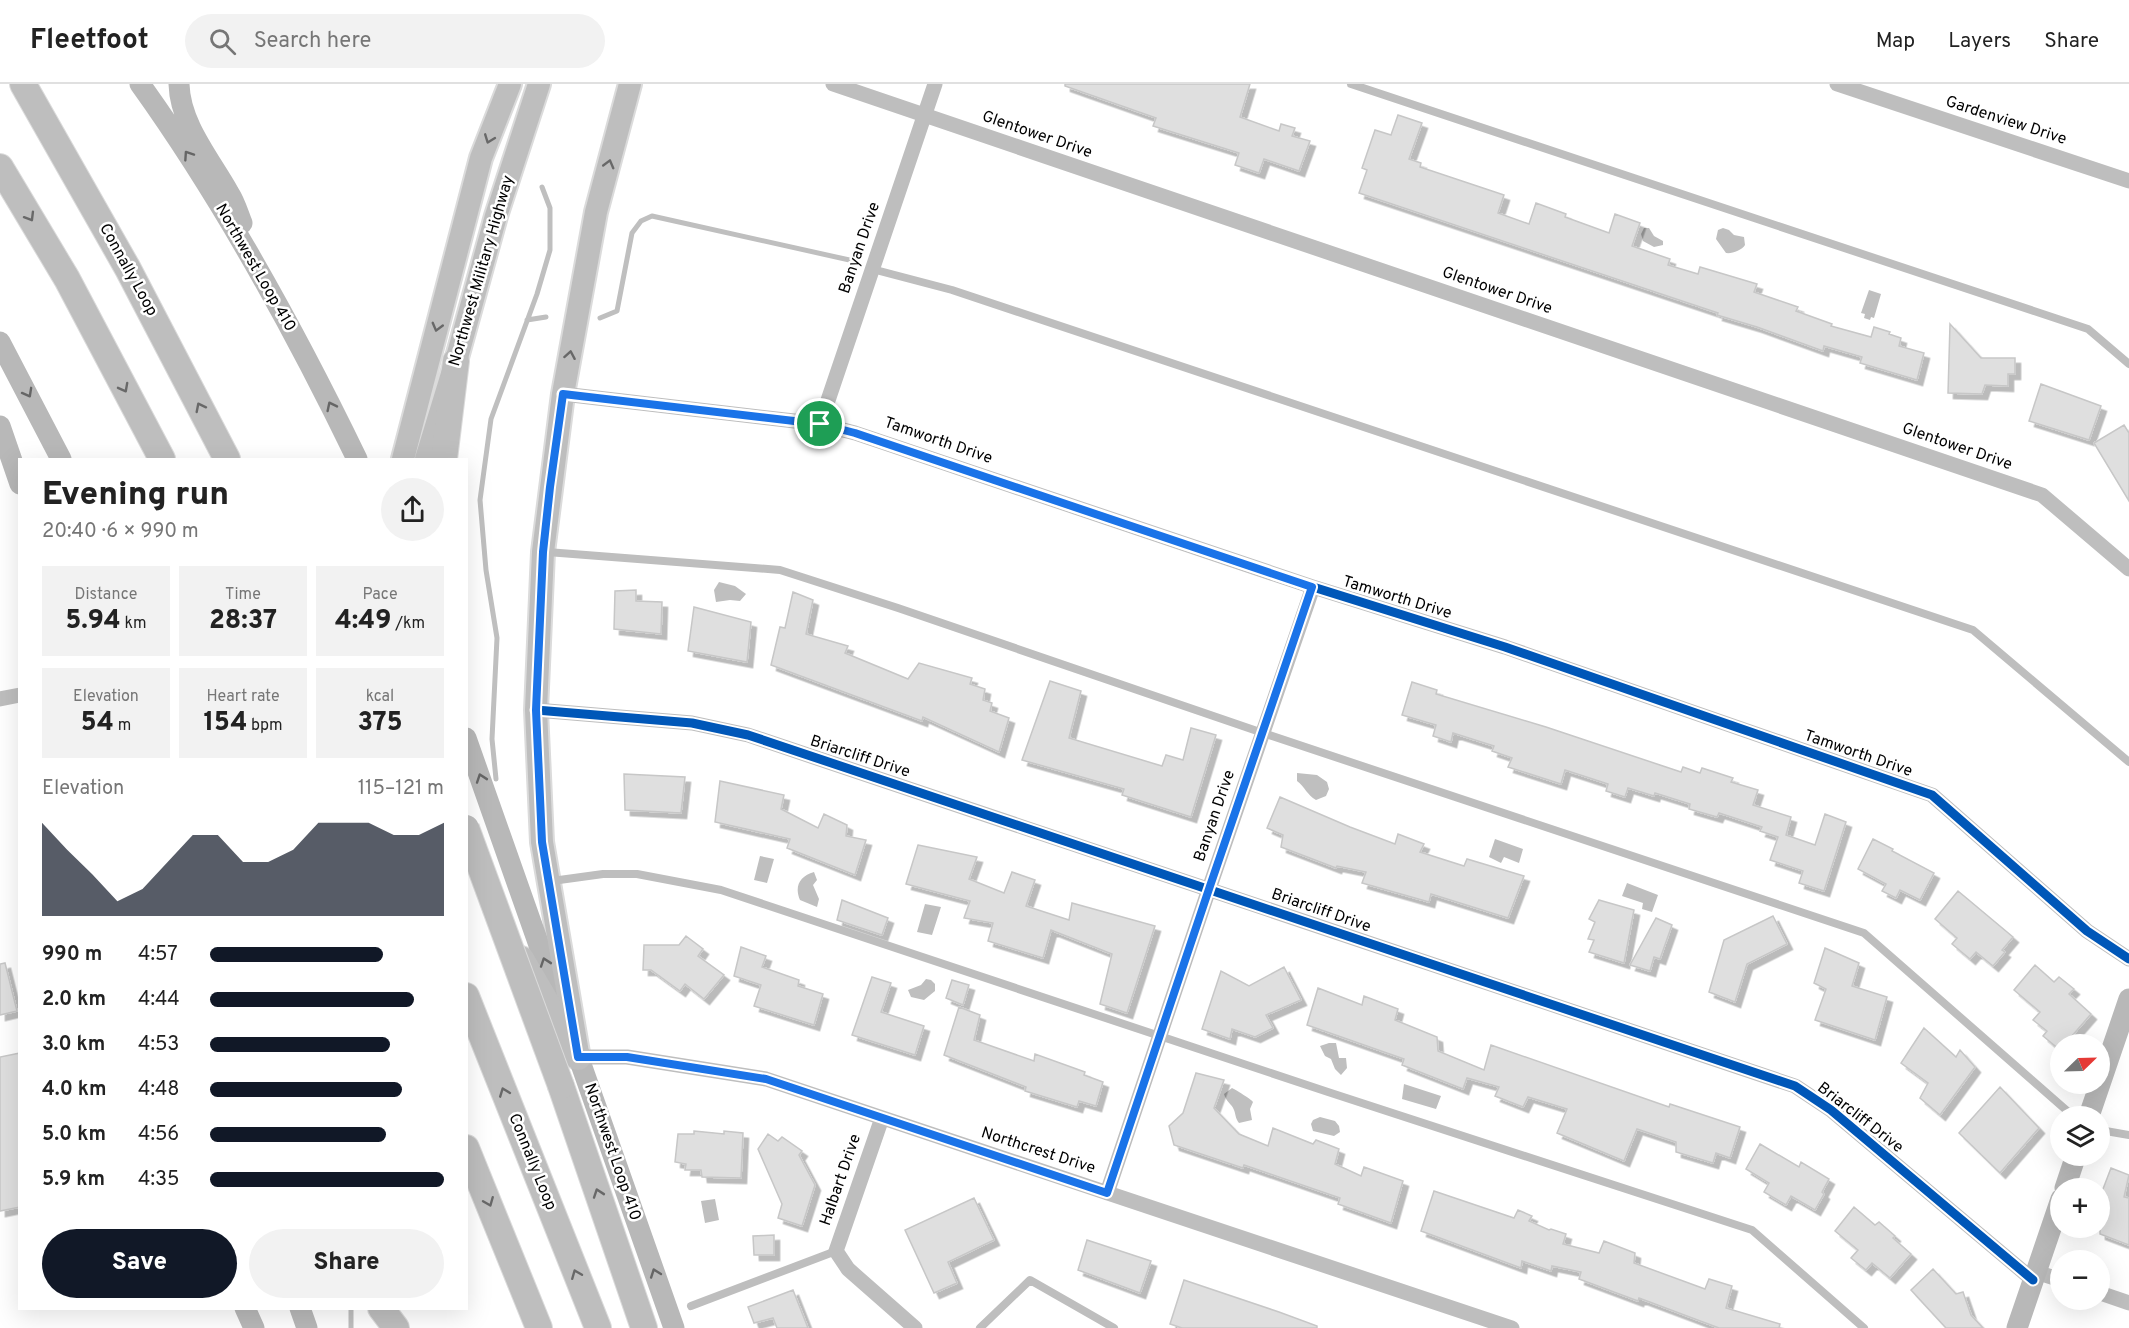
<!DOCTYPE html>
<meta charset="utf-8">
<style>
body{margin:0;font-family:Overpass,sans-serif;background:#f2f2f2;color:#222;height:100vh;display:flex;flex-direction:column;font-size:22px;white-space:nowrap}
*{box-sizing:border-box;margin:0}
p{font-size:20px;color:#767676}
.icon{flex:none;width:33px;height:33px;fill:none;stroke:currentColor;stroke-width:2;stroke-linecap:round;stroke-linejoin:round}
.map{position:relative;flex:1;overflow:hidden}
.panel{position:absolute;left:18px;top:374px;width:450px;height:852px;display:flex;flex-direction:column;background:#fff;border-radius:0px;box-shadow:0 6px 24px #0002}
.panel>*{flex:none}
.needle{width:39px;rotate:67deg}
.buttons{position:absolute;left:2050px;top:950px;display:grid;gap:12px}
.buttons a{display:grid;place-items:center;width:60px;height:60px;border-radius:50%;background:#fff;box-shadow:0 6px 24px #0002;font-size:30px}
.pin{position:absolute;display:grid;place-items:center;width:51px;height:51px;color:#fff;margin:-26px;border:3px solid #fff;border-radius:50%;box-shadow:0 2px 6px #0007}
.round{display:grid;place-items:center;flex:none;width:63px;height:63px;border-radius:32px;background:#f2f2f2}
.head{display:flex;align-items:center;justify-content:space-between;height:102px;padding:0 24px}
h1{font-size:33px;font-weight:800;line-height:45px}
.stats{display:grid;grid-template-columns:repeat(3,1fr);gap:9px;height:102px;padding:6px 24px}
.stats div{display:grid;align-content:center;border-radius:0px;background:#f2f2f2;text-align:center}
.stats b{font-size:26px;font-weight:800}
.stats small{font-size:16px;font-weight:400}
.stats p{font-size:16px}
.chart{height:168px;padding:12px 24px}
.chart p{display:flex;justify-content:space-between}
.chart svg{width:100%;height:108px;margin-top:6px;fill:#111827;opacity:.7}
.primary-button{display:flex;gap:12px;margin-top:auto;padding:12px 24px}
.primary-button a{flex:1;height:69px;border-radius:36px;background:#111827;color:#fff;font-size:24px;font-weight:800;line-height:69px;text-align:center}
.primary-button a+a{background:#f2f2f2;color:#222}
ul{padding:0 24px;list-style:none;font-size:20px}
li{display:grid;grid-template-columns:96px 72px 1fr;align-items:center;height:45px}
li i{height:15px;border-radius:8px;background:#111827}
header{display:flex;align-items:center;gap:36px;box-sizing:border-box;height:84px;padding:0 30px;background:#fff;border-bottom:2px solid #e0e0e0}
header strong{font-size:28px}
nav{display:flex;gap:33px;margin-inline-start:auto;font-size:21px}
.search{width:420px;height:54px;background:#f2f2f2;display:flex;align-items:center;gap:15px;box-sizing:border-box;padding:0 21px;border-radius:33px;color:#767676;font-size:22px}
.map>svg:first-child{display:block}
</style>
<header>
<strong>Fleetfoot</strong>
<div class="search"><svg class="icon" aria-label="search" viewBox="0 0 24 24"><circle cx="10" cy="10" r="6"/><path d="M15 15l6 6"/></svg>Search here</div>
<nav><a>Map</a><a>Layers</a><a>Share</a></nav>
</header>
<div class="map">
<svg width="2129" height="1244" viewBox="0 0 2129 1244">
<defs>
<filter id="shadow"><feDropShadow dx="5.5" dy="5.5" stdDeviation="0" flood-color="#0004"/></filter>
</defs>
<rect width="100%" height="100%" fill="#fff"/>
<path fill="#bfbfbf" d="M1644 144H1649L1654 152 1663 157V161L1654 163 1643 157 1641 150Z
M1723 144 1729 146 1734 151 1744 153 1745 161C1742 166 1732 170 1726 169L1716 155 1718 146Z
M1869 206 1881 210 1874 234 1871 233 1870 236 1864 234 1865 230 1861 229Z
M719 498 735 502 746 510 740 517 730 516 716 518 714 506Z
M1297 689 1317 691 1327 698 1329 705 1326 712 1316 716C1307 711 1305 703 1297 697Z
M1495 755 1523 765 1519 779 1504 773 1501 779 1489 773Z
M760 772 774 775 767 799 754 796Z
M814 788 817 796 813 801 819 815 817 823 800 816C794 802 800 792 814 788Z
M1627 799 1658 811 1652 828 1642 825 1643 819 1622 812Z
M925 820 941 823 932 851 917 848Z
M926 895 931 896 935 900V907L924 916 911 913 908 906 921 901Z
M1329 959H1336L1339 974H1346L1347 984 1341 991 1335 985 1331 975 1325 972 1320 962Z
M1404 1000 1441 1012 1436 1025 1402 1015Z
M1232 1004C1236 1006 1251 1015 1253 1018L1250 1025 1252 1036 1239 1039C1235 1034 1236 1031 1234 1026 1232 1020 1226 1018 1224 1010Z
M1320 1033 1335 1037 1339 1042 1340 1048 1334 1052 1313 1047 1311 1040 1313 1036Z
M715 1115 719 1136 705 1139 701 1117Z"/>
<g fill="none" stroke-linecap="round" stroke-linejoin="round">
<path stroke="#bfbfbf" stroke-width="5" d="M600 234 617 227 632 149 641 137 652 132 854 177
M527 236 546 233
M496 695 492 655 497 554 486 486 480 416 491 335 537 210 550 166V124L542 103
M351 1244V1224"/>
</g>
<path fill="#dfdfdf" stroke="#c7c7c7" stroke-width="1.5" filter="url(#shadow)" d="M1065 0H1250L1240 33 1279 47 1281 40 1295 44 1292 52 1310 57 1299 87 1264 75 1259 89 1235 81 1239 69 1153 42 1156 34 1065 2Z
M1398 31 1422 39 1409 75 1421 79 1420 83 1504 111 1498 129 1529 140 1536 119 1566 130 1565 133 1609 149 1615 130 1640 139 1632 162 1670 175 1668 181 1698 190 1700 183 1757 200 1754 208 1798 223 1796 227 1832 240 1831 242 1871 253 1874 243 1890 248 1889 250 1901 254 1899 262 1924 269 1917 296 1860 279 1862 273 1824 262 1823 267 1757 243 1717 231 1718 229 1359 109 1367 86 1362 84 1375 46 1391 51Z
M1950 240 1981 274H2015V290H2008V302L1985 301 1982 310 1948 309Z
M2041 300 2101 322 2089 356 2029 337Z
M2124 341 2129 349V417L2094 359Z
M636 506V517L662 518 661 550 614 545 615 507Z
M793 508 813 516 806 550 848 562 845 569 908 595 919 579 972 594 970 600 985 605 983 616 992 619 990 627 1009 634 999 668 923 633 922 637 771 581 780 543 785 544Z
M694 523 751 538 747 578 688 567Z
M1050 597 1081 607 1069 654 1162 682 1166 671 1183 676 1191 644 1216 651 1191 733 1122 711 1124 705 1022 676Z
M1412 598 1437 606 1436 610 1546 643 1681 688 1683 683 1700 689 1702 684 1733 694 1731 698 1758 706 1753 721 1791 733 1786 751 1815 761 1825 730 1846 738 1824 807 1799 799 1803 787 1770 776 1778 753 1760 747 1762 743 1719 729 1717 733 1689 725 1690 720 1655 709 1654 712 1628 704 1625 713 1606 707 1608 700 1565 686 1561 700 1508 683 1512 674 1492 667 1494 662 1453 649 1451 658 1433 652 1436 641 1402 631Z
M624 690 685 693 681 729 625 726Z
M720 697 784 711 781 725 818 744 824 730 847 741 846 752 866 756 855 791 787 764 790 755 715 738Z
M1280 713 1350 743 1395 760 1398 750 1424 760 1420 768 1464 782 1467 775 1524 792 1508 834 1431 810 1429 818 1362 799 1366 788 1337 782 1336 784 1281 763 1283 751 1267 744Z
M1873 755 1893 765 1892 767 1934 789 1920 816 1900 806 1896 814 1882 807 1886 800 1858 785Z
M918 761 977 773 969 795 1004 809 1012 788 1035 796 1026 822 1069 836 1072 819 1155 842 1127 929 1100 920 1112 870 1051 846 1043 874 988 857 993 839 964 834 970 817 906 800Z
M1958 807 2013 853 2002 866 2005 868 1993 882 1976 868 1970 875 1952 860 1957 854 1935 835Z
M842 816 888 834 882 851 837 836Z
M1599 816 1634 826 1624 879 1589 868 1594 856 1588 855 1595 838 1589 835Z
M1773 832 1787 860 1747 880 1735 918 1709 908 1724 856Z
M1656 834 1672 841 1660 875 1654 873 1650 887 1630 881Z
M686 852 703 865 698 872 724 891 704 915 685 900 680 907 651 886H643L644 861H679Z
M741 863 766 872 762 883 799 896 798 902 823 910 814 941 754 922 761 901 734 892Z
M1825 864 1859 879 1852 902 1887 913 1875 956 1815 936 1826 905 1814 899Z
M5 879 17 927 0 931V880Z
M2035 881 2054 898 2059 893 2074 905 2069 910 2091 930 2065 960H2061L2060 966 2043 952 2047 947 2033 936 2040 928 2014 906Z
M1284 883 1301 916 1266 931 1273 944 1255 953 1232 945 1230 955 1202 945 1221 887 1249 902Z
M872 893 891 899 881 928 924 942 915 971 852 951Z
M952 896 969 901 963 921 946 914Z
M1318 904 1362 921 1364 912 1398 925 1395 936 1437 953 1438 967 1484 986 1491 961 1669 1023 1670 1020 1740 1043 1730 1074 1716 1069 1713 1079 1676 1068V1058L1637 1045 1624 1077 1557 1049 1567 1025 1528 1013 1523 1023 1495 1012 1499 1003 1467 994 1463 1005 1402 981 1404 975 1307 941Z
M959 923 980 931 974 956 1034 977 1035 970 1085 988 1084 991 1103 998 1096 1022 1079 1017 1077 1023 1025 1007 1026 1003 944 971Z
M1924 944 1956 973 1960 966 1975 983 1940 1031 1920 1014 1928 999 1901 979Z
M20 969V1123L0 1127V973Z
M1196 989 1224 996 1214 1024 1239 1050 1268 1062 1273 1044 1313 1060 1316 1056 1339 1065 1335 1080 1361 1092 1364 1083 1403 1097 1391 1139 1338 1120 1340 1114 1244 1081 1243 1084 1174 1061 1169 1042 1183 1029Z
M2000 1003 2039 1044 2000 1089 1959 1049Z
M694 1047 724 1050V1047L743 1049 741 1094 702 1093 701 1086H685L686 1080 675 1078 678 1050H694Z
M768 1050 778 1057 782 1053 802 1067 799 1071 815 1101 802 1142 778 1134 782 1120 758 1065Z
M1760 1060 1799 1083 1801 1078 1829 1095 1822 1108 1824 1110 1815 1126 1791 1112 1786 1121 1764 1108 1769 1099 1746 1085Z
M2111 1084 2129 1091 2124 1113 2129 1114V1161L2100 1150V1104L2103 1105Z
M1434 1107 1514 1134 1518 1126 1532 1132 1529 1137 1549 1146 1551 1145 1566 1150 1563 1160 1599 1169 1604 1157 1635 1169 1634 1179 1705 1205 1709 1195 1732 1202 1726 1224 1780 1240 1779 1244H1719L1639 1214 1638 1217 1579 1195 1581 1188 1552 1182 1551 1187 1522 1177 1521 1184 1421 1147Z
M974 1114 994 1156 948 1178 957 1199 934 1209 905 1146Z
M1854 1123 1875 1141 1879 1138 1895 1152 1893 1154 1911 1170 1890 1194 1872 1179 1866 1186 1851 1174 1858 1166 1835 1147Z
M774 1151V1171H754L753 1152Z
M1087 1156 1151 1177 1140 1209 1078 1186Z
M1933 1185 1956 1210 1963 1208 1971 1231 1983 1244H1946L1911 1206Z
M1184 1196 1279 1228 1317 1242V1244H1182L1170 1240Z
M793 1206 808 1244H777L773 1234 754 1239 748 1223Z"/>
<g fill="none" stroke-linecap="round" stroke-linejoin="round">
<g stroke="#dbdbdb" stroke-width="26">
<path id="primary" d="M403 375 481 74 510 0
M426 375 456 277 496 132 539 0
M578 969 542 758 536 626 543 468 563 310 596 128 630 0"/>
</g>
<g stroke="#dbdbdb" stroke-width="28">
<path id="motorway" d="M23 0 128 185 227 375
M0 83 67 195 162 375
M444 375 456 277
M521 875 578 973
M466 912 598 1244
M561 1002 644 1244
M466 1064 539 1244
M381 1224 396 1244"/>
</g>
<path stroke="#bebebe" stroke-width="8" d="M1351 0 2088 245 2129 280
M872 185 952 206 1973 546 2129 678
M547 468 780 486 898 524 1263 649 1864 849 2073 1032
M552 797 603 790H637L721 806 1328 1008 1752 1146 1864 1244
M2100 1046 2129 1051
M691 1222 836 1167
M980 1244 1030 1196 1114 1244"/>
<path stroke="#bebebe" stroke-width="15" d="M833 0 2042 411 2129 485
M1837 0 2129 97
M563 310 820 340 855 349 1313 503 1505 563 1932 711 2087 847 2129 875
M820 340 935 0
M0 615 20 611
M536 626 692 639 748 651 1795 1002 1831 1026 2033 1196
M578 973H627L766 995 1512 1244
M882 1034 836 1167 848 1185 915 1244
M1107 1109 1209 805 1313 503
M2036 1188 2061 1196
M2100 1209 2129 1219"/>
<path stroke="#b8b8b8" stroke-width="21" d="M140 0C224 117 294 245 357 375
M179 0C180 40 210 75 229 109 235 118 238 129 242 139
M0 258 61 375
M0 342 20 400
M466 654 674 1244
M2089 1032 2129 915
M2065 1104 2076 1071
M245 1224 254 1244
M300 1224 307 1244
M2017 1244 2061 1115"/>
<use href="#primary" stroke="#bebebe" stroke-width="22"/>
<use href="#motorway" stroke="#bebebe" stroke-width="26"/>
<g stroke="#dbdbdb" stroke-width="28" stroke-linecap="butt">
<path id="motorway-bridge" d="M466 744 561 1002"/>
</g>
<use href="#motorway-bridge" stroke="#bebebe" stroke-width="26"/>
<g stroke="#fff" stroke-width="13">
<path id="cycleway" d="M563 310 820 340 855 349 1313 503 1505 563 1932 711 2087 847 2129 875
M536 626 692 639 748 651 1795 1002 1831 1026 2033 1196"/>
</g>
<use href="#cycleway" stroke="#0057b8" stroke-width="9"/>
</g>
<defs><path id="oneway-chevron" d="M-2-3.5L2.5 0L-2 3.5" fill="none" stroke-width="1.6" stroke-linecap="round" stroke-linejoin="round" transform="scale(1.5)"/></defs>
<g stroke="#686868">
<use href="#oneway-chevron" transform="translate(489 55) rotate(111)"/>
<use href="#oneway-chevron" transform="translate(609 80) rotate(-75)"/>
<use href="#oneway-chevron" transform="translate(30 133) rotate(59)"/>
<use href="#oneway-chevron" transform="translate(437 243) rotate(105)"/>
<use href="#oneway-chevron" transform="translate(570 271) rotate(-80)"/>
<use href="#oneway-chevron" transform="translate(124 304) rotate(62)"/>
<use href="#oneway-chevron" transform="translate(200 323) rotate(-117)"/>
<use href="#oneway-chevron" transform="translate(504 1008) rotate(-111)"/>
<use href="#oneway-chevron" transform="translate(598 1109) rotate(-109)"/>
<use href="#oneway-chevron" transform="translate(489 1118) rotate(68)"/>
<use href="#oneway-chevron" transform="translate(576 1190) rotate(-112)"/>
</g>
<g stroke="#656565">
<use href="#oneway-chevron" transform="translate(188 71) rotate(-124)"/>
<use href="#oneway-chevron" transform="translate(28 309) rotate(61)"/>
<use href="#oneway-chevron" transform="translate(331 322) rotate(-116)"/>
<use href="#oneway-chevron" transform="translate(481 694) rotate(-109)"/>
<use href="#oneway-chevron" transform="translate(545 878) rotate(-109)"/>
<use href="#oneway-chevron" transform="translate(655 1189) rotate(-110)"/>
</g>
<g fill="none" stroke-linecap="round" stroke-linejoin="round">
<g stroke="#fff" stroke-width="12">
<path id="route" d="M563 310 820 340 855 349 1312 503 1209 805 1107 1109 766 995 627 973H578L542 758 536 626 543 468 550 403Z"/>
</g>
<use href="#route" stroke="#1a73e8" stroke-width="8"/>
</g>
<g text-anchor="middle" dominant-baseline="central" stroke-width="5" stroke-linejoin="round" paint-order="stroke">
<g font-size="16" fill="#000" stroke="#fff">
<text transform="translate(2006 37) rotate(18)">Gardenview Drive</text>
<text transform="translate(1037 51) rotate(19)">Glentower Drive</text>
<text transform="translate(860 164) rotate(-71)">Banyan Drive</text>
<text transform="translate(255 184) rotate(60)">Northwest Loop 410</text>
<text transform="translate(128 186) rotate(61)">Connally Loop</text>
<text transform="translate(482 187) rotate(-74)">Northwest Military Highway</text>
<text transform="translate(1497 207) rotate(19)">Glentower Drive</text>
<text transform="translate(938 357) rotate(19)">Tamworth Drive</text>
<text transform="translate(1957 363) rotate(19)">Glentower Drive</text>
<text transform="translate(1397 514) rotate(17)">Tamworth Drive</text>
<text transform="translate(1858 670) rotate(19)">Tamworth Drive</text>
<text transform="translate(860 673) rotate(18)">Briarcliff Drive</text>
<text transform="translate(1215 732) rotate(-71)">Banyan Drive</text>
<text transform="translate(1321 827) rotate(19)">Briarcliff Drive</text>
<text transform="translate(1860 1034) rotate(38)">Briarcliff Drive</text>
<text transform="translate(1038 1067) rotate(18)">Northcrest Drive</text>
<text transform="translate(612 1068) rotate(71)">Northwest Loop 410</text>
<text transform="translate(532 1078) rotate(68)">Connally Loop</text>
<text transform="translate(841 1096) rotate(-71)">Halbart Drive</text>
</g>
</g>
</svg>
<div class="buttons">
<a><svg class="needle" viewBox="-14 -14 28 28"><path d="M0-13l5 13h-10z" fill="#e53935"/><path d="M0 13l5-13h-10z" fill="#767676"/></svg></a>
<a><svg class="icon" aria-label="layers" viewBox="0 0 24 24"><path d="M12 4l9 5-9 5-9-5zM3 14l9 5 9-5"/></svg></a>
<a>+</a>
<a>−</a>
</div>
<div class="pin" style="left:820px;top:340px;background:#1e9e55"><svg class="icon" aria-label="arrive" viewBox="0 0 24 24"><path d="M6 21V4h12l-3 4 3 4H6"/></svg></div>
<section class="panel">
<div class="head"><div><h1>Evening run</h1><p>20:40 · 6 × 990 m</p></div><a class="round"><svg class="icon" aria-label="share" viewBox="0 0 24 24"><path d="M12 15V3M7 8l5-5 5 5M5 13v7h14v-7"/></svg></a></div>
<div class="stats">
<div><p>Distance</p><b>5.94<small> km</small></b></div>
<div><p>Time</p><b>28:37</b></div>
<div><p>Pace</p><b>4:49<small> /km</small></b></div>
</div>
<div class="stats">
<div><p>Elevation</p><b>54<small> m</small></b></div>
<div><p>Heart rate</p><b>154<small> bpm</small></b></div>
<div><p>kcal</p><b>375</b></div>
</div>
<div class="chart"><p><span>Elevation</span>115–121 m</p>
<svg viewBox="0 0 160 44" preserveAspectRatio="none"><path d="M0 44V6L10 17L20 27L30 38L40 33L50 22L60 11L70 11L80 22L90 22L100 17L110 6L120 6L130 6L140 11L150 11L160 6V44z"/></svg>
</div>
<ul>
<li><b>990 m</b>4:57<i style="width:74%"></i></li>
<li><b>2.0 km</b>4:44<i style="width:87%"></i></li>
<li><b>3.0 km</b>4:53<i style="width:77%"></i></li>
<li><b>4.0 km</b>4:48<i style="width:82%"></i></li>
<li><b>5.0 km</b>4:56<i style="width:75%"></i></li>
<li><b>5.9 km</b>4:35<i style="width:100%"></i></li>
</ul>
<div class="primary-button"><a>Save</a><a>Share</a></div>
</section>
</div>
